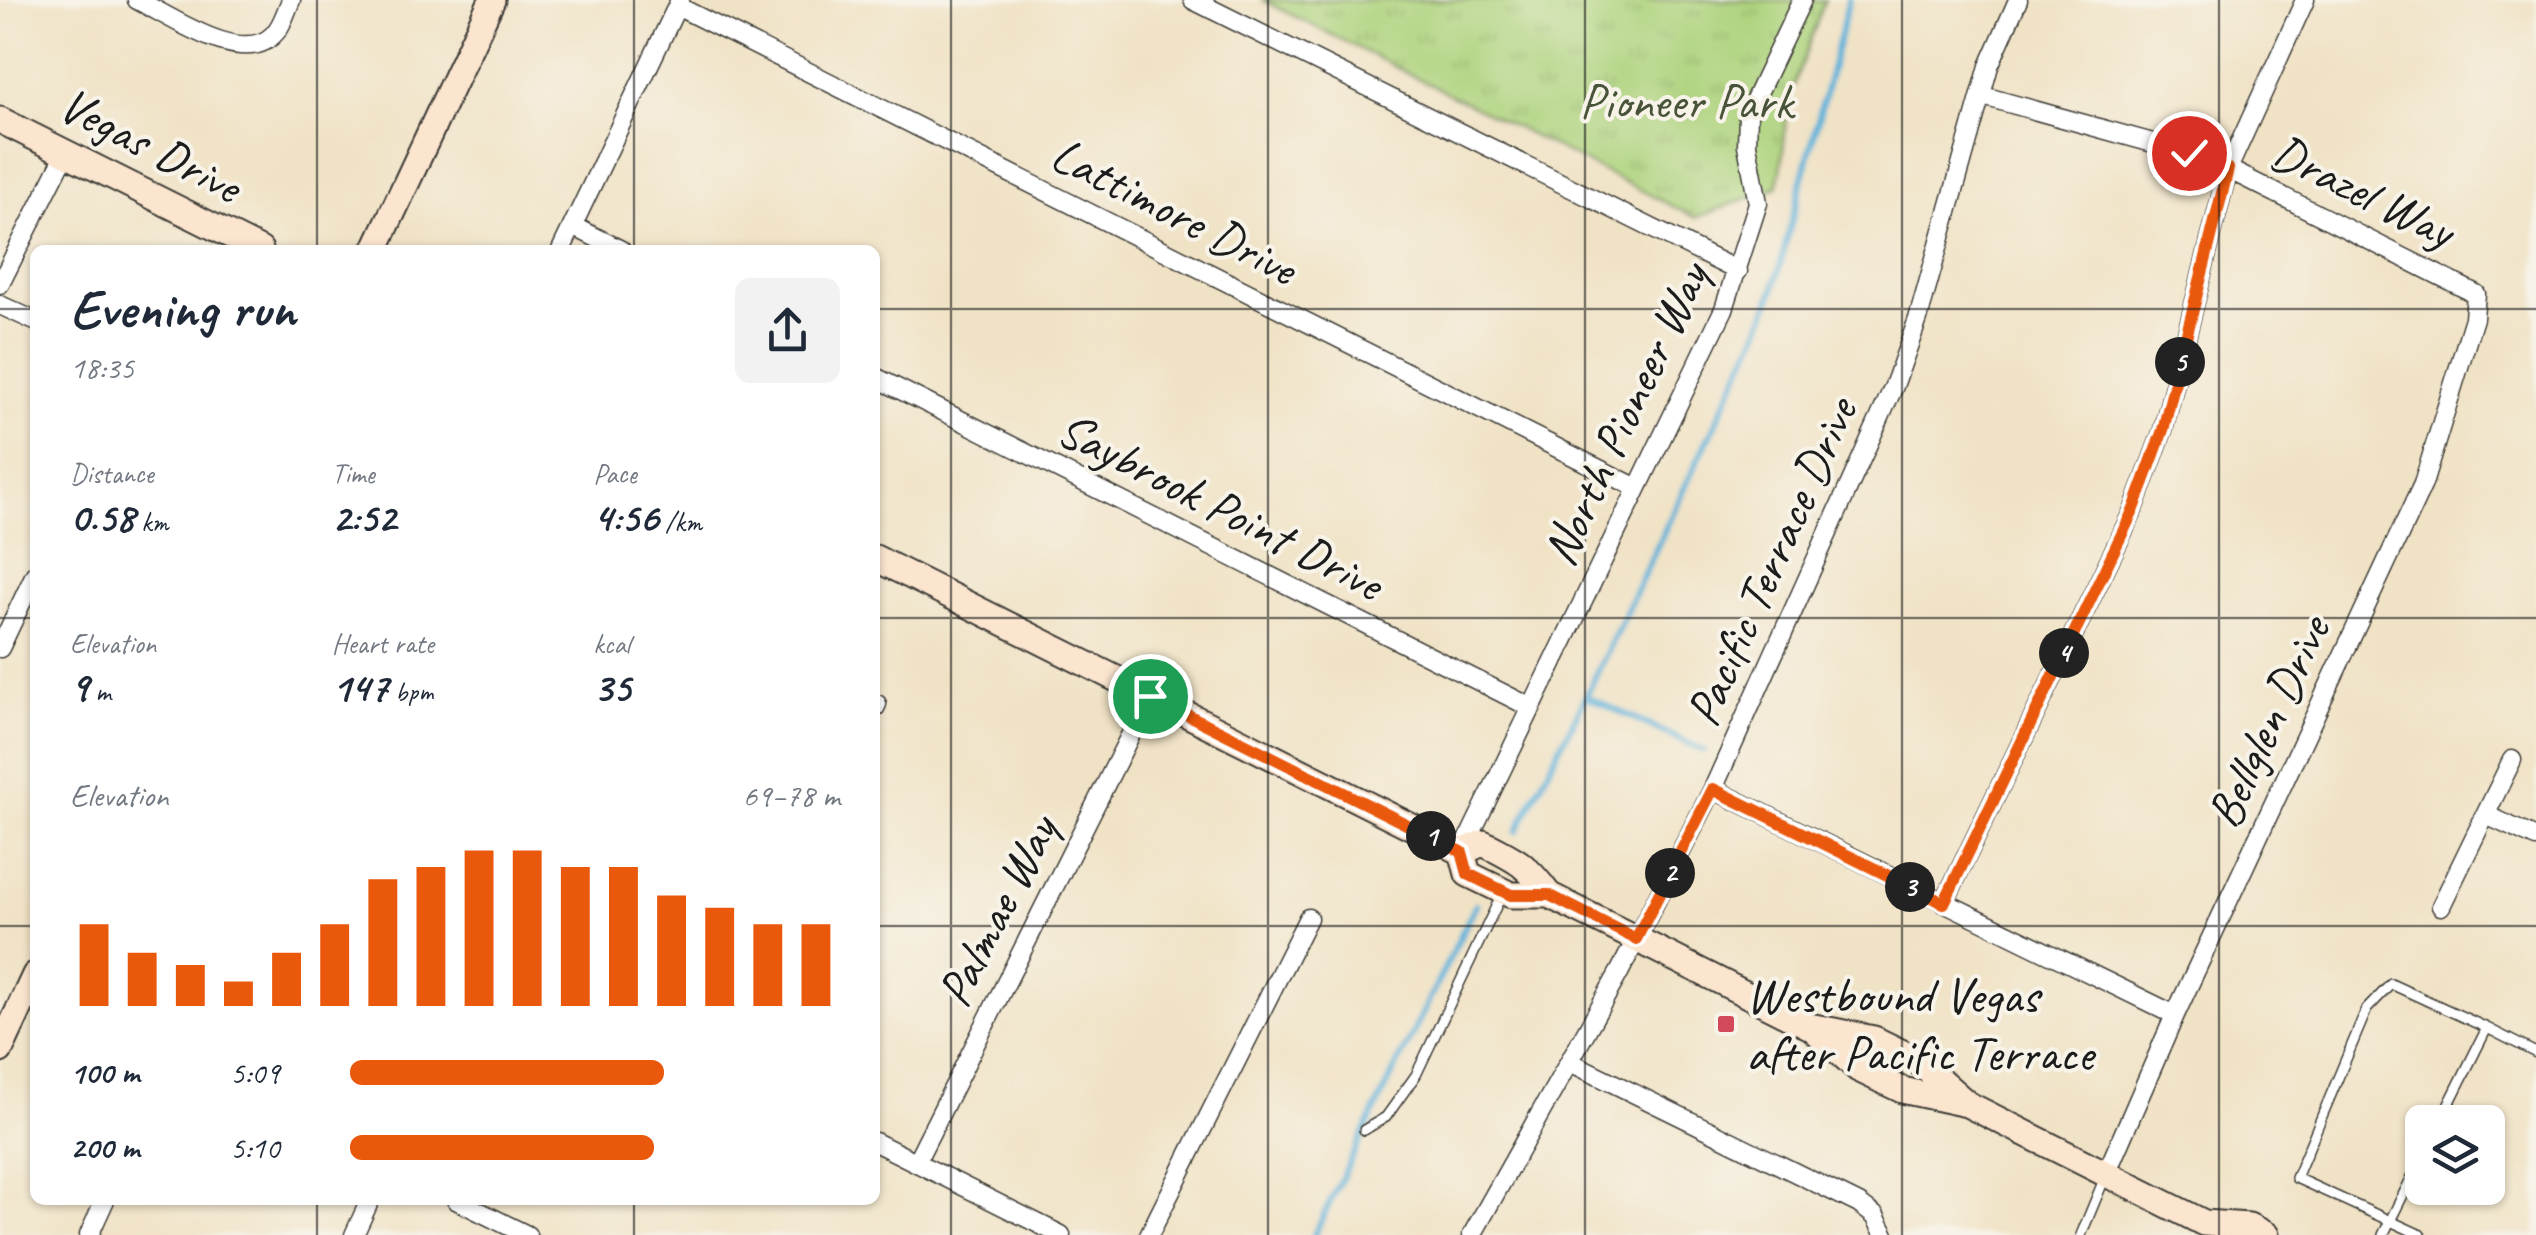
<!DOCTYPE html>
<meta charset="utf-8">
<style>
body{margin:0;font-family:Caveat,sans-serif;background:#f2f2f3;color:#1f2937;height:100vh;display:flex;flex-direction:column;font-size:38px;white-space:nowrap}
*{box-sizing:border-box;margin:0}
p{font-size:32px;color:#747a83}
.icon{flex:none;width:55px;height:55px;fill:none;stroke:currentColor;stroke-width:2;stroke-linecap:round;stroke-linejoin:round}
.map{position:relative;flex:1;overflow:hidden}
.sheet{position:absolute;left:30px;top:245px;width:850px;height:960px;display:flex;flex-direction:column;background:#fff;border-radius:15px;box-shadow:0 2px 8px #0004}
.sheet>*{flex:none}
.controls{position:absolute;left:2405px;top:1105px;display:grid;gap:20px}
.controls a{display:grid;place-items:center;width:100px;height:100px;border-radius:15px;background:#fff;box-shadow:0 2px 8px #0004;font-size:50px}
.pin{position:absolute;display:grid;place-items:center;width:85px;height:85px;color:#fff;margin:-42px;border:5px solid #fff;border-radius:50%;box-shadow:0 2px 10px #0007}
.km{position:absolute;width:50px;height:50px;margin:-25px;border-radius:50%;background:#222;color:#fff;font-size:28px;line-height:50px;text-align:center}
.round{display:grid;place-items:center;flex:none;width:105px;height:105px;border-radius:15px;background:#f2f2f3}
.overview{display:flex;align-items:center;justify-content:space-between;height:170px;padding:0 40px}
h1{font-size:55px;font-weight:600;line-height:75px}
.figures{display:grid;grid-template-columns:repeat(3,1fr);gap:15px;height:170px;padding:10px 40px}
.figures div{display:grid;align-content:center}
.figures b{font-size:42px;font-weight:600}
.figures small{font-size:28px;font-weight:400}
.figures p{font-size:28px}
.chart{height:280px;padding:20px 40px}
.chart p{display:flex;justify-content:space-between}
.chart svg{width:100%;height:180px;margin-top:10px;stroke:#ea580c;stroke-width:6}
ul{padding:0 40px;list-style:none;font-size:32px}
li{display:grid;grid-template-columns:160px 120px 1fr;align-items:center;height:75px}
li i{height:25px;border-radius:12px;background:#ea580c}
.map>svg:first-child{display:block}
</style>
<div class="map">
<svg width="2536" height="1235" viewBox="0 0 2536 1235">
<defs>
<pattern id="park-tufts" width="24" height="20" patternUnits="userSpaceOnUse" patternTransform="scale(2.5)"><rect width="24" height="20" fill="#add37d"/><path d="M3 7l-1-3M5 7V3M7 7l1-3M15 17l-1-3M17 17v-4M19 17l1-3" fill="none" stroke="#94b56b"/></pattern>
</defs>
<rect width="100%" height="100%" fill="#f7f3e8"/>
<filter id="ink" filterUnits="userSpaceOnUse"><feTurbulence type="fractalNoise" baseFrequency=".01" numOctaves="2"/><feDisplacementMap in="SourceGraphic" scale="20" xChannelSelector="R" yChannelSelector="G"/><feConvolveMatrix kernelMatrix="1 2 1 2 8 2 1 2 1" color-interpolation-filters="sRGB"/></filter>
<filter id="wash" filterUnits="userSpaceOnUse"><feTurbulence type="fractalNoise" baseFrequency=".0048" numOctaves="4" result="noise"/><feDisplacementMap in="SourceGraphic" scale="40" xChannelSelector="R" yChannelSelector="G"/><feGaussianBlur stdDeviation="2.25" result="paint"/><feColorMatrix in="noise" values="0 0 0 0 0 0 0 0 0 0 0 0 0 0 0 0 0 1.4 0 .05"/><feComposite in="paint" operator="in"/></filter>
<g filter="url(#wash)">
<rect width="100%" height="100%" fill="#f0e2c5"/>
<path fill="url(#park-tufts)" stroke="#64784c" stroke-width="2.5" d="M1262 0H1825L1788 101 1781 171 1777 187 1696 218Z"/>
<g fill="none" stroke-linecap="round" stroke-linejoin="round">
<path stroke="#5eb2da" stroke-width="6" d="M1586 696 1704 751
M1517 831 1586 696 1760 329 1774 289 1849 0
M1314 1235 1476 904"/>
</g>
</g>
<g filter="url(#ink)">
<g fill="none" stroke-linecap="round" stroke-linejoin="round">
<g stroke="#3c3a35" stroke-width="12">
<path id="lane" d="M2487 1028 2536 1053
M1364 1130 1386 1117 1416 1075 1502 894
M2081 1235 2105 1177
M2383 1235 2422 1157
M2421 1235 2296 1178 2367 1009 2391 984 2487 1028 2440 1122"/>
</g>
<g stroke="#3c3a35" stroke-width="21">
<path id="street" d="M137 0C170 16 242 67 273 35 282 27 286 11 291 0
M1193 0 1738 271
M677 6 1635 487
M1983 96 2189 153 2228 169 2476 294 2474 318 2423 484 2175 1015 2106 1174
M573 226 621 250
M561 250 680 0
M0 284 66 153
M0 305 35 321
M875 377 1530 707
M0 648 35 574
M875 708 877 704
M1713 789 2175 1015
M2486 815 2536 838
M1462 852 1724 309 1758 203 1747 145 1748 114 1802 0
M1944 903 2134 509 2163 430 2228 169 2305 0
M2441 906 2512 760
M1570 1062 1859 1204 1875 1216 1885 1235
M875 1142 1061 1235
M916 1162 1150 696
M456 1200 527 1235
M89 1235 105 1200
M354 1235 370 1200
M1149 1235 1308 918
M1472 1235 1620 971 1713 789 1894 386 1918 319 1989 66 2018 0"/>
</g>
<g stroke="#3c3a35" stroke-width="29">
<path id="secondary" d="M0 120 260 250
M375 250 492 0
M875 558 1462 852 1468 874 1511 895H1549L1809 1026 1874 1039 1917 1060 1967 1104
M1462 852 1483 843C1517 860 1526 864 1549 895
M1810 1026 1858 1069 1902 1090 1967 1104 2204 1223 2249 1226 2266 1235
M0 1050 35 975"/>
</g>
<use href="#lane" stroke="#fff" stroke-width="9"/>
<use href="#street" stroke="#fff" stroke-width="18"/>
<use href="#secondary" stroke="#fbe5cf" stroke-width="25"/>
</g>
</g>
<g fill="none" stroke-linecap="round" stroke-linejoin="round" filter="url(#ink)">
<g stroke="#fff" stroke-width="20">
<path id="route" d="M1150 696 1462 852 1468 874 1511 895H1549L1636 939 1713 789 1944 903 2134 509 2163 430 2228 169 2189 153"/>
</g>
<use href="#route" stroke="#ea580c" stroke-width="12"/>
</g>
<path fill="none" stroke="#1c1c1c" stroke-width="2.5" stroke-opacity="0.55" d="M317 0V250M634 0V250M951 0V1235M1268 0V1235M1585 0V1235M1902 0V1235M2219 0V1235M0 309H35M875 309H2536M0 618H35M875 618H2536M0 926H35M875 926H2536M317 1200V1235M634 1200V1235"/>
<rect fill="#d1495b" stroke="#f7f3e8" stroke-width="4" x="1716" y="1014" width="20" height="20" rx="5"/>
<g text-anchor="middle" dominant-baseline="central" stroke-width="8" stroke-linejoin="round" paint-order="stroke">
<g font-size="50" fill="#485339" stroke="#f7f3e8">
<text x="1686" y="101">Pioneer Park</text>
</g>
<g font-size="50" fill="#1c1c1c" stroke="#f7f3e8">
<text transform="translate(150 145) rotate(27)">Vegas Drive</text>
<text transform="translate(2363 191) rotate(26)">Drazel Way</text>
<text transform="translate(1174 211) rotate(27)">Lattimore Drive</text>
<text transform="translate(1625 414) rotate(-65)">North Pioneer Way</text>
<text transform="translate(1220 506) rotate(27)">Saybrook Point Drive</text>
<text transform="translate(1771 562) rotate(-66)">Pacific Terrace Drive</text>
<text transform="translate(2268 722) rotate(-65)">Bellglen Drive</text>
<text transform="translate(997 911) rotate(-63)">Palmae Way</text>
</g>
<g font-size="50" fill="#1c1c1c" stroke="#f7f3e8" text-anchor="start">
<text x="1746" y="995">Westbound Vegas<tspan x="1746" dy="58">after Pacific Terrace</tspan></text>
</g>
</g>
</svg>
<div class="controls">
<a><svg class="icon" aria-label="layers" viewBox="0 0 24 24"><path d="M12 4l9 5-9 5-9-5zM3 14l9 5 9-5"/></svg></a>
</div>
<div class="pin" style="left:1150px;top:696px;background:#1e9e55"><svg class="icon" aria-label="arrive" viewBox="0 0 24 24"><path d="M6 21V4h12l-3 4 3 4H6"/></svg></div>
<div class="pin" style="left:2189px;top:153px;background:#d93025"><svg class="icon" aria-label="check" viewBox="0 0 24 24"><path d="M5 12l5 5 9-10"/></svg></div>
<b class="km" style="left:1431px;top:836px">1</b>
<b class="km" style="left:1670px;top:873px">2</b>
<b class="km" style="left:1910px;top:887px">3</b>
<b class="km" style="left:2064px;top:653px">4</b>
<b class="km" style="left:2180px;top:362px">5</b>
<section class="sheet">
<div class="overview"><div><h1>Evening run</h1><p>18:35</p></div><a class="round"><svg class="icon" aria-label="share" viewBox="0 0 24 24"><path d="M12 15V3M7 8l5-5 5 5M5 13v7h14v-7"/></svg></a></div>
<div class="figures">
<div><p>Distance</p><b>0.58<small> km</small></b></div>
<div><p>Time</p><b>2:52</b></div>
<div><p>Pace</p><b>4:56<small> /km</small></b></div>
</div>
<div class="figures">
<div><p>Elevation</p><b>9<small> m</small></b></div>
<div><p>Heart rate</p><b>147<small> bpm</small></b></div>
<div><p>kcal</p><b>35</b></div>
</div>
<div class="chart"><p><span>Elevation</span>69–78 m</p>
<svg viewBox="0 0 160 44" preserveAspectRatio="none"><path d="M5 44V24M15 44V31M25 44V34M35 44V38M45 44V31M55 44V24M65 44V13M75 44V10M85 44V6M95 44V6M105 44V10M115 44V10M125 44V17M135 44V20M145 44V24M155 44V24"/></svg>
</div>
<ul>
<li><b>100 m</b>5:09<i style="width:64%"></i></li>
<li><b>200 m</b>5:10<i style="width:62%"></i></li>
</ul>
</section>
</div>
